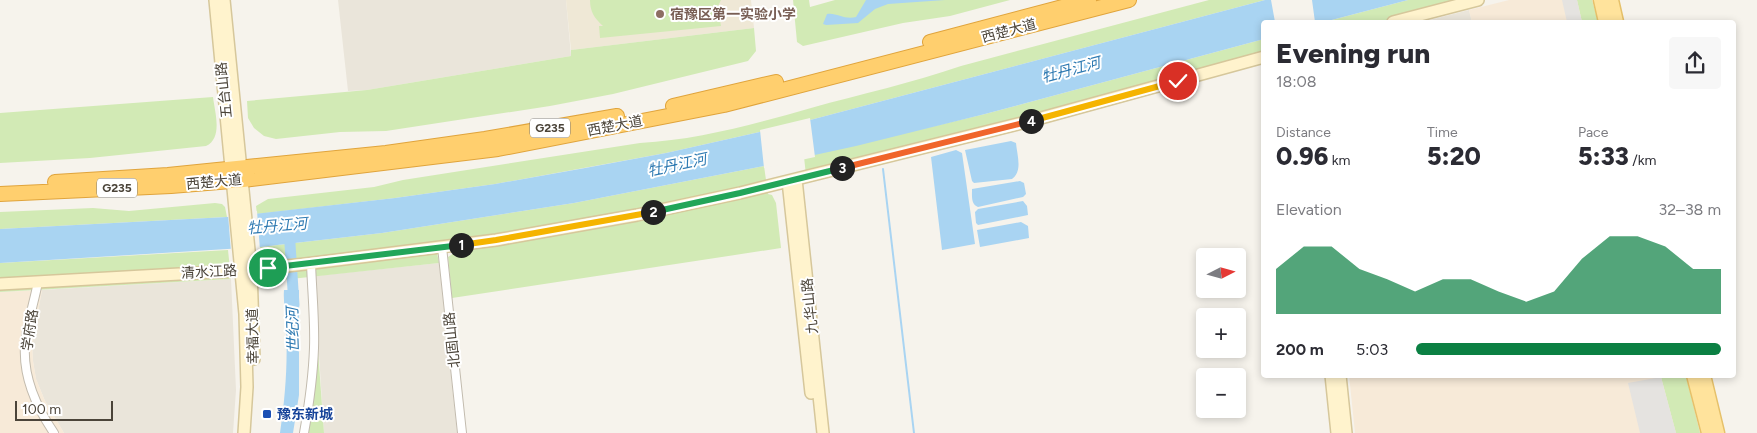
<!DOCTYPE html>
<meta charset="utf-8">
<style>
body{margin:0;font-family:Figtree,"Noto Sans SC",sans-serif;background:#f7f7f7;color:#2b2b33;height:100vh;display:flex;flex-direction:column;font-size:19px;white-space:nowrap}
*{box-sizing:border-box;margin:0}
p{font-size:16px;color:#7c7c81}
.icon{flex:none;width:28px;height:28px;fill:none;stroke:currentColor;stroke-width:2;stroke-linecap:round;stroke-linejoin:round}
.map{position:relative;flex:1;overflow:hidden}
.drawer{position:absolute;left:1261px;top:20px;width:475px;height:358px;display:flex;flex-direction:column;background:#fff;border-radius:5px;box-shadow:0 2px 8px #0003}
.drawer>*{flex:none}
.needle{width:32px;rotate:84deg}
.fabs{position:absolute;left:1196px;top:248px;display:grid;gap:10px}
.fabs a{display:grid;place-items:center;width:50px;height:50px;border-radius:5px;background:#fff;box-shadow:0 2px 8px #0003;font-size:25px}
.scale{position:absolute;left:15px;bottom:12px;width:98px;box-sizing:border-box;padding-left:5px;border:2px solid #4b4439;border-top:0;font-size:14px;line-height:18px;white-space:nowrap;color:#4b4439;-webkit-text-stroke:4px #fff;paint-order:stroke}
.pin{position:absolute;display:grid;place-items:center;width:42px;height:42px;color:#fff;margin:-21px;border:2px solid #fff;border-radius:50%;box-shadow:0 1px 5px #0007}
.km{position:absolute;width:25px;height:25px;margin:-12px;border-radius:50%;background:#222;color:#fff;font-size:14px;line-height:25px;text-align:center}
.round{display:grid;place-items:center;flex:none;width:52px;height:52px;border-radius:5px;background:#f7f7f7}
.headline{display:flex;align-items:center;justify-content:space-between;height:85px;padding:0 15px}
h1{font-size:28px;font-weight:800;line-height:38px}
.metrics{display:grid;grid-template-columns:repeat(3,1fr);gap:8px;height:85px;padding:5px 15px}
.metrics div{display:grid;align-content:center}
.metrics b{font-size:25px;font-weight:800}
.metrics small{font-size:14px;font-weight:400}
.metrics p{font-size:14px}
.chart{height:140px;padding:10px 15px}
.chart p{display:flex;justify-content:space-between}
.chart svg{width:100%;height:90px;margin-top:5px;fill:#0b8043;opacity:.7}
ul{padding:0 15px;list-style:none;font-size:16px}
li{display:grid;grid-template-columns:80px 60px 1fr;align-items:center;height:38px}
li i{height:12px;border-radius:6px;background:#0b8043}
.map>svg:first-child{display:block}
</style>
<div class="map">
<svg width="1757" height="433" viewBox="0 0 1757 433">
<rect width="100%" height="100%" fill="#f6f3ec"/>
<path fill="#eae5da" d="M338 0H566L571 56 367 90 348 91Z
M1469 10 1472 22H1422Z
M439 263 457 433H324L314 276Z
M231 279 236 390 233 433H64L45 401 36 379 33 361 32 344 42 290Z"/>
<path fill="#f7ead8" d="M1509 0H1592L1598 22H1472L1469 10Z
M42 290 32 344 33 361 36 379 45 401 64 433H0V292Z
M1349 375H1686L1700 433H1355Z"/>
<path fill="#efe8d6" d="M566 0H751L754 28 571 50Z"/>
<path fill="#d2eab5" d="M590 0H721L714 14H719L721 26 600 38 599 26H603C594 18 590 11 590 0Z
M793 0H809L810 7 835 0H1010L950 16 903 23 803 46 797 42Z
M1209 0H1265L795 124 666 153 495 184 395 198 257 214 256 206 268 199 374 187 403 180 640 143C698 140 755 124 811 108 861 94 912 83 961 66Z
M1408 0H1469L1384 22H1324Z
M1577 0H1592L1598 22H1582Z
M754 28 756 51 748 61 613 94 550 106 386 131 340 132 276 139 264 136 254 128 248 118 247 101 367 90 571 56V50Z
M1264 39V54L806 175 804 157 985 114Z
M213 97C215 113 223 138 206 146L90 158 0 163V113Z
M764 166 768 194 772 195 776 203 781 248 452 298 448 257 454 253 509 243 437 253 439 263 263 282 260 247 382 233 574 203Z
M215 203 222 204 225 207 227 217 0 229V212L93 208 129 211Z
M228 250 231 279 0 292V263Z
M313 282 324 433H307Z
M1664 376H1686L1700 433H1676L1661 377Z"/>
<path fill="#e5e3e0" d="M1562 0H1577L1582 22H1567Z
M1661 377 1676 433H1640L1628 383Z"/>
<path fill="#a9d4f2" d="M866 0H945L888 4 875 9 858 23 826 25 823 24 827 14C836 12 844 20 856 17Z
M1265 0H1408L1324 22H1264V39L985 114 856 146 764 166 574 203 382 233 260 247 0 263V229L227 217 395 198 495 184 585 168 666 153 795 124Z
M1011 141 1016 143C1017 155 1023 171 1012 179L974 183 972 181 965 150Z
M956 150 962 153 975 244 942 250 931 157Z
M1020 181 1024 183 1026 194 1023 197 978 207C971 204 972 197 972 189Z
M1023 201 1027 206 1028 215 978 225 976 223 975 212 978 209Z
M1021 222 1028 226 1029 238 980 247 977 230Z
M284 290H299V395L293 433H280C285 398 288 364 286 328 286 315 283 303 284 290Z"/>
<path fill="#f6f3ec" d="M1271 0H1312L1315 22H1275Z
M810 118 815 157 764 168 760 130Z
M257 211 260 250 231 252 228 214Z"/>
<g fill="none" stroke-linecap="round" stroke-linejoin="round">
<path stroke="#a9d4f2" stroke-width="2" d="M883 169 914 433"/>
<path stroke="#a9d4f2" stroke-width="11" d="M289 229 294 305"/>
<g stroke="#c2bbae" stroke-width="10">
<path id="street" d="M442 247 462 433
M38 282C34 303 26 326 25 346 23 377 37 408 54 433
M304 433C309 405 313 377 314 348 315 320 312 292 311 263"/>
</g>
<g stroke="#d6c79b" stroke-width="14">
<path id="secondary" d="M215 0 245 314 247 387 244 433
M224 0 251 270 254 359
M1393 22 1478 0
M796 179 823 433
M788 181 811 393
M0 284 251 270 305 264 496 240 637 215 740 193 1030 121 1264 57
M1331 375 1337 433
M1340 375 1346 433"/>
</g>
<g stroke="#e6c16a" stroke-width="15">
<path id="primary" d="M1600 0 1605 22
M1612 0 1617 22
M1693 375 1708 433
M1704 375 1718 433"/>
</g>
<g stroke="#e0a43c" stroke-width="16">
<path id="highway" d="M930 42 1089 0
M673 106 776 82
M55 182 168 175 386 153 485 139 617 116
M0 194 171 186 243 180 498 149 724 105 1129 0"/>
</g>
<use href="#street" stroke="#fff" stroke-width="8"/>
<use href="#secondary" stroke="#fff3cd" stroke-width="11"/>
<use href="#primary" stroke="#ffe39c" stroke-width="12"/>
<use href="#highway" stroke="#ffcf6e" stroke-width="14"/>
</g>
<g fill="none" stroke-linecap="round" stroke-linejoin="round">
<g stroke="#fff" stroke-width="10">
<path id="split-1" d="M268 268 461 245"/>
</g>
<g stroke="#fff" stroke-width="10">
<path id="split-2" d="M461 245 496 240 653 212"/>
</g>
<g stroke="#fff" stroke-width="10">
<path id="split-3" d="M653 212 740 193 842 168"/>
</g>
<g stroke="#fff" stroke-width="10">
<path id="split-4" d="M842 168 1031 121"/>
</g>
<g stroke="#fff" stroke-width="10">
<path id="split-5" d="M1031 121 1178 81"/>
</g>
<use href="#split-1" stroke="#22a559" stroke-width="6"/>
<use href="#split-2" stroke="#f5b400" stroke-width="6"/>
<use href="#split-3" stroke="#22a559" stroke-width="6"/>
<use href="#split-4" stroke="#f0652b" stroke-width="6"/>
<use href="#split-5" stroke="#f5b400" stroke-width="6"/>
</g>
<circle fill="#8d6e63" stroke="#fff" stroke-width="2" cx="660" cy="14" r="5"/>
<rect fill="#1a4fb4" stroke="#fff" stroke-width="2" x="262" y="409" width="10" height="10" rx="2.5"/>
<g text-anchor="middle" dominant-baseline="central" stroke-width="4" stroke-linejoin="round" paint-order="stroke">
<g fill="#fff" stroke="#817c74" stroke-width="1">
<rect x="530" y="118.5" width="40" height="19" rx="4"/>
<rect x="97" y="178.5" width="40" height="19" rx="4"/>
</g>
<g font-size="12" font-weight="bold" fill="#4b4439">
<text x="550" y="128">G235</text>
<text x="117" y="188">G235</text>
</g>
<g font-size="14" font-weight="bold" fill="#785e54" stroke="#fff" text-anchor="start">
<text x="670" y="14">宿豫区第一实验小学</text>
</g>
<g font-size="14" fill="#4b4439" stroke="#fff">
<text transform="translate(1009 31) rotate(-15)">西楚大道</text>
<text transform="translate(224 90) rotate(-96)">五台山路</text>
<text transform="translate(615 126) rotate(-11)">西楚大道</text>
<text transform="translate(214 182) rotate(-5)">西楚大道</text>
<text transform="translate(209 272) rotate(-3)">清水江路</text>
<text transform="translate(810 306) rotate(-96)">九华山路</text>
<text transform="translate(30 330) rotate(-81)">学府路</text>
<text transform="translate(253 336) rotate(-91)">幸福大道</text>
<text transform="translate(452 340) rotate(-96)">北固山路</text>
</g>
<g font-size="14" font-weight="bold" fill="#164399" stroke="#fff" text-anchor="start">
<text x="277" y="414">豫东新城</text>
</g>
<g font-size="15" font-style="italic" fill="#2e7ab2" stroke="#fff">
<text transform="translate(1071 70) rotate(-15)">牡丹江河</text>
<text transform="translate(677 165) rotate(-12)">牡丹江河</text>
<text transform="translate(277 226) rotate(-5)">牡丹江河</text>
<text transform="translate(293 330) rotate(-92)">世纪河</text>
</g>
</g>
</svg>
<div class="fabs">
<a><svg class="needle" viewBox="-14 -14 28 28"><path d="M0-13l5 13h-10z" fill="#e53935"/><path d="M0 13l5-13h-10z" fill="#7c7c81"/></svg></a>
<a>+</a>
<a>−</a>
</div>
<div class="scale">100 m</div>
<div class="pin" style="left:268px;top:268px;background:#1e9e55"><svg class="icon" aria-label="arrive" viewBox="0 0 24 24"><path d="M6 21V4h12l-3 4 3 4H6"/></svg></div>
<div class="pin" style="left:1178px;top:81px;background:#d93025"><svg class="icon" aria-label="check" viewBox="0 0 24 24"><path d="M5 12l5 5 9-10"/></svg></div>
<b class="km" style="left:461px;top:245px">1</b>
<b class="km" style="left:653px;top:212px">2</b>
<b class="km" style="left:842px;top:168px">3</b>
<b class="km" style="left:1031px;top:121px">4</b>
<section class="drawer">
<div class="headline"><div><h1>Evening run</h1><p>18:08</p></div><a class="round"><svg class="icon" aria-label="share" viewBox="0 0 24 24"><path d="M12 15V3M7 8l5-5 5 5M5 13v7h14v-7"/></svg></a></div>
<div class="metrics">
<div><p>Distance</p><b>0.96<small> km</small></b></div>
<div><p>Time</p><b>5:20</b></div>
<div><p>Pace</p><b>5:33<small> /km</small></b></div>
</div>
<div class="chart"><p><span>Elevation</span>32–38 m</p>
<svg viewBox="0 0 160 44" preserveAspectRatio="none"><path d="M0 44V22L10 11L20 11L30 22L40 27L50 33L60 27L70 27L80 33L90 38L100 33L110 17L120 6L130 6L140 11L150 22L160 22V44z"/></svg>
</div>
<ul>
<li><b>200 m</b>5:03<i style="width:100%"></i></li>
</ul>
</section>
</div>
